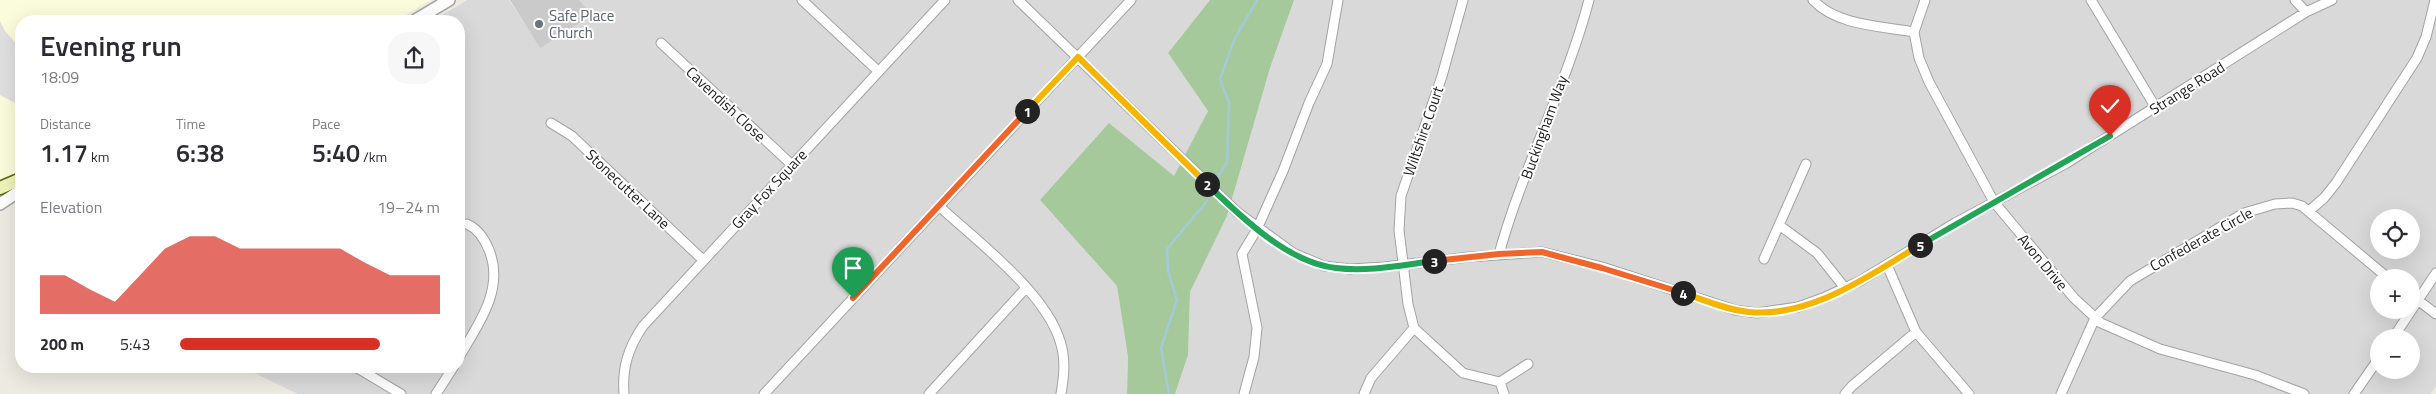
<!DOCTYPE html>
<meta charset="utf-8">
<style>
body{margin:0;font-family:"Titillium Web",sans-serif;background:#f7f7f7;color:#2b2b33;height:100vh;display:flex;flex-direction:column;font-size:19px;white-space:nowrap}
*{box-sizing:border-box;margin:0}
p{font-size:16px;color:#7c7c81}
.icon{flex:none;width:28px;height:28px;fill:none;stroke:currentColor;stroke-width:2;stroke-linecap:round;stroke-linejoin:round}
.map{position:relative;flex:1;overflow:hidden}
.side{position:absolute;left:15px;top:15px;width:450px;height:358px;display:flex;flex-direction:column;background:#fff;border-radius:20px;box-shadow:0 5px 20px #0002}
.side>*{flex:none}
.buttons{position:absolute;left:2370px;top:209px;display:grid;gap:10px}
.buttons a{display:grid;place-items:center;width:50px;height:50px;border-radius:50%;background:#fff;box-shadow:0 5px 20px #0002;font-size:25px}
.pin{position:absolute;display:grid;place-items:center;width:42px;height:42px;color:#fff;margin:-51px -21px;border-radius:50% 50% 50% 0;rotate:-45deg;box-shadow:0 0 5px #0007}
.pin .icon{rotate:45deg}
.km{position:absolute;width:25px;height:25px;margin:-12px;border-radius:50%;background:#222;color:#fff;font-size:14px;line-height:25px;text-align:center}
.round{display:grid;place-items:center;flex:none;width:52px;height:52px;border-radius:20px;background:#f7f7f7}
.summary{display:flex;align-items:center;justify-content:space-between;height:85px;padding:0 25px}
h1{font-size:28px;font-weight:600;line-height:38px}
.metrics{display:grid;grid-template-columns:repeat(3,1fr);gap:8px;height:85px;padding:5px 25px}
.metrics div{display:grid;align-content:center}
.metrics b{font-size:25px;font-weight:600}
.metrics small{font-size:14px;font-weight:400}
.metrics p{font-size:14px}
.chart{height:140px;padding:10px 25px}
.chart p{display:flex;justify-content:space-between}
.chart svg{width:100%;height:90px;margin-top:5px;fill:#d93025;opacity:.7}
ul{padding:0 25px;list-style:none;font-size:16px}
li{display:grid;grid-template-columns:80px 60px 1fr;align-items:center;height:38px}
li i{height:12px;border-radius:6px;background:#d93025}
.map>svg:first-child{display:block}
</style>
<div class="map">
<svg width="2436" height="394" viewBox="0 0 2436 394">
<rect width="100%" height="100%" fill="#edeae2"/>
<path fill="#dad9d9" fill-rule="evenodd" d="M467 0H509L540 47 591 14 579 0H1210L1168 53 1208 111 1174 176 1040 200 1117 286 1128 357 1127 394H298L240 366H459V21H433Z
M1294 0H2436V386L2430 394H1175L1188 355 1190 292 1227 216 1270 68ZM2379 218H2411V250H2379ZM2379 278H2411V310H2379ZM2379 338H2411V370H2379Z"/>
<path fill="#fbfcdb" d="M0 0H431L395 21H21V175L0 184Z"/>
<path fill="#cacaca" d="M510 0H579L592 15 540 48Z"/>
<path fill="#a5c99a" d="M1210 0H1294L1270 68 1227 216 1190 292 1188 355 1175 394H1127L1128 357 1117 286 1040 200 1109 123 1174 176 1208 111 1168 53Z"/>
<path fill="#e0e0e0" d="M0 21 5 31 21 49V106L0 95Z"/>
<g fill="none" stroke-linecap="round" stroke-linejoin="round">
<path stroke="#a5cad7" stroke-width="2.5" d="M1217 179 1227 162 1229 103 1220 79 1235 38 1257 0
M1169 394 1161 348 1177 300 1168 271 1167 249 1207 201"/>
<g stroke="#a3a3a3" stroke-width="11">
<path id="minor" d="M802 0 878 71
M1018 0 1237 212 1293 253 1324 266 1350 269 1384 267 1469 257 1542 252 1602 267 1735 310 1757 313 1798 307 1823 298 1860 281 1955 223 2065 164 2306 12 2332 0
M1463 0 1442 76 1401 196 1399 230 1408 304 1414 328 1463 373 1500 382 1528 364
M1813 0C1837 26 1882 26 1914 32
M1925 0 1914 32 1919 58 1929 82 1994 202 2074 298 2101 323 2160 349 2255 375 2304 394
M2091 0 2156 108
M2295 0 2306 12
M661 43 791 164
M551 123 572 136 703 260
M940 207C977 241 1045 292 1060 341 1066 359 1064 376 1061 394
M2309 211 2324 198 2336 183 2417 58 2426 37 2435 0
M1779 225 1817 253 1845 288
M1499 254C1523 167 1566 87 1589 0
M1764 259 1806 164
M1887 265 1916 332 1969 394
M2411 295 2436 314
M2393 338 2436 273
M459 357C478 325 505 289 489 250 485 240 478 229 467 224
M354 366 401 394
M1500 382 1504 394
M436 394 454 366
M624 394C622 368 628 348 643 326L945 0
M764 394 1131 0
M929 394 1026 288
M1244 394 1254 357 1257 328 1242 254 1257 229 1283 171 1309 103 1327 64 1338 0
M1364 394 1371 378 1414 328
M1845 394 1852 386 1916 332
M2061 394 2095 318 2130 281 2244 213 2275 204 2292 203 2302 206 2388 278
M2354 394 2379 358"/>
</g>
<g stroke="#a3a3a3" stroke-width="14">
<path id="tertiary" d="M414 21 449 0
M0 204 21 190"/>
</g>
<g stroke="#5b690d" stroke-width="15">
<path id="secondary" d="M0 188 21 179"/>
</g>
<use href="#minor" stroke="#fff" stroke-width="9"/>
<use href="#tertiary" stroke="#fff" stroke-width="11"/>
<use href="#secondary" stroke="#eef4b9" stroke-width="12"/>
</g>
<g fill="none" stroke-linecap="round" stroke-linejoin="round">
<g stroke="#fff" stroke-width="10">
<path id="split-1" d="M853 298 1027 111"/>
</g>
<g stroke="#fff" stroke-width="10">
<path id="split-2" d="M1027 111 1078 57 1207 184"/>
</g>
<g stroke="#fff" stroke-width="10">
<path id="split-3" d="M1207 184C1240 216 1288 263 1336 268 1368 272 1402 265 1434 261"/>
</g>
<g stroke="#fff" stroke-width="10">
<path id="split-4" d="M1434 261 1499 254 1542 252 1602 268 1683 293"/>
</g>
<g stroke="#fff" stroke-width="10">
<path id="split-5" d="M1683 293C1704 300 1727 310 1749 312 1811 318 1870 275 1920 245"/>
</g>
<g stroke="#fff" stroke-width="10">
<path id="split-6" d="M1920 245 2110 136"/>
</g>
<use href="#split-1" stroke="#f0652b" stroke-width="6"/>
<use href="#split-2" stroke="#f5b400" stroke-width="6"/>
<use href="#split-3" stroke="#22a559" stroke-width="6"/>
<use href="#split-4" stroke="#f0652b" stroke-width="6"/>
<use href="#split-5" stroke="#f5b400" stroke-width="6"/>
<use href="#split-6" stroke="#22a559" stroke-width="6"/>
</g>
<circle fill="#6b7280" stroke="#fff" stroke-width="2" cx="539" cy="24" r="5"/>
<g text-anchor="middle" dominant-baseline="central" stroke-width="4" stroke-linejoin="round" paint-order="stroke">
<g font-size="15" fill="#5b616d" stroke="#fff" text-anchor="start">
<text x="549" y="15">Safe Place<tspan x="549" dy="17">Church</tspan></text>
</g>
<g font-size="15" fill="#1c1c1c" stroke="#fff">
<text transform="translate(2187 88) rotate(-32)">Strange Road</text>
<text transform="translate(726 104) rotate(43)">Cavendish Close</text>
<text transform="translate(1544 127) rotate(-70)">Buckingham Way</text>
<text transform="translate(1423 131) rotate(-71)">Wiltshire Court</text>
<text transform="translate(628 189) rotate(43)">Stonecutter Lane</text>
<text transform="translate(769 189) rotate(-47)">Gray Fox Square</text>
<text transform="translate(2201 239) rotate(-29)">Confederate Circle</text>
<text transform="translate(2043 262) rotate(50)">Avon Drive</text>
</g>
</g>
</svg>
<div class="buttons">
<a><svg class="icon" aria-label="locate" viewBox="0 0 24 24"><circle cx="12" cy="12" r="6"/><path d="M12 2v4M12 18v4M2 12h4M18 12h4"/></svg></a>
<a>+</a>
<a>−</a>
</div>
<div class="pin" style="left:853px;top:298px;background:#1e9e55"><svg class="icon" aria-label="arrive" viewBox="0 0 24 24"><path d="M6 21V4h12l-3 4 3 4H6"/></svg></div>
<div class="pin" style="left:2110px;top:136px;background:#d93025"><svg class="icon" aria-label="check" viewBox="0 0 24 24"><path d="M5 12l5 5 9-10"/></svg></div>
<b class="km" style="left:1027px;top:111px">1</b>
<b class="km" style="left:1207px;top:184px">2</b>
<b class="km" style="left:1434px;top:261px">3</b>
<b class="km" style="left:1683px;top:293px">4</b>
<b class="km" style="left:1920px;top:245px">5</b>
<section class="side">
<div class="summary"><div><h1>Evening run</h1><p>18:09</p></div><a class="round"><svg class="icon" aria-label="share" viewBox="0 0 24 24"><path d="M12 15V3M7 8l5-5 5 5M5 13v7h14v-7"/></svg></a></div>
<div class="metrics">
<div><p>Distance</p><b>1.17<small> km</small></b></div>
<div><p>Time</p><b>6:38</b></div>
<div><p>Pace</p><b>5:40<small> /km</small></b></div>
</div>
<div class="chart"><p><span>Elevation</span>19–24 m</p>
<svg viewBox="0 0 160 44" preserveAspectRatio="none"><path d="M0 44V25L10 25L20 32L30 38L40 25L50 12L60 6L70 6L80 12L90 12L100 12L110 12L120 12L130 19L140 25L150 25L160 25V44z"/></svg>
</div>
<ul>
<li><b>200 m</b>5:43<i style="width:77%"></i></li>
</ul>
</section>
</div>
